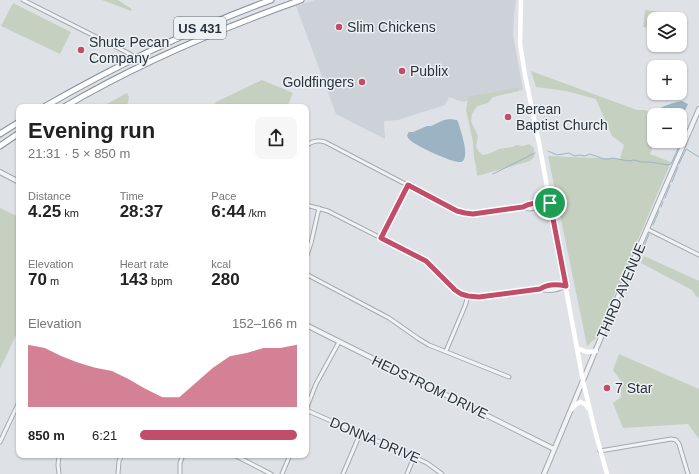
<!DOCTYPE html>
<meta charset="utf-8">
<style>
body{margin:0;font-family:Helvetica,sans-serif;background:#f6f6f6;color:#222;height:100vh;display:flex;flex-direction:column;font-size:15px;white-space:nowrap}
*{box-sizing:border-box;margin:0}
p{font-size:13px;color:#767676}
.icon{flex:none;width:22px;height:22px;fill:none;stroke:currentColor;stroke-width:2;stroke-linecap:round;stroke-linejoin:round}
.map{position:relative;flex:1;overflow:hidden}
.sheet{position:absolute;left:16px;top:104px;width:293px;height:354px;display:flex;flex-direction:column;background:#fff;border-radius:8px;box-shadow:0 1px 3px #0004}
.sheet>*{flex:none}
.fabs{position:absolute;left:647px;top:12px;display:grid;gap:8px}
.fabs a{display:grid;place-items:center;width:40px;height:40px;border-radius:8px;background:#fff;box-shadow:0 1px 3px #0004;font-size:20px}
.pin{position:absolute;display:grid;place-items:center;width:34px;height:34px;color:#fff;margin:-17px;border:2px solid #fff;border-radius:50%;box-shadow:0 1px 4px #0007}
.round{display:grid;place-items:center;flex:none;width:42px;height:42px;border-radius:8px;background:#f6f6f6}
.summary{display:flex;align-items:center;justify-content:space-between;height:68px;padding:0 12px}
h1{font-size:22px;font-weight:700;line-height:30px}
.figures{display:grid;grid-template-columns:repeat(3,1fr);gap:6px;height:68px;padding:4px 12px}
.figures div{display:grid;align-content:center}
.figures b{font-size:17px;font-weight:700}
.figures small{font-size:11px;font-weight:400}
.figures p{font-size:11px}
.chart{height:112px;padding:8px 12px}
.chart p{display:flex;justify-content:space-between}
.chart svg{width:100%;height:72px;margin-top:4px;fill:#c24d69;opacity:.7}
ul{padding:0 12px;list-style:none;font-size:13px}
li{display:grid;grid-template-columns:64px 48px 1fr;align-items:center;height:30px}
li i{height:10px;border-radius:5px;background:#c24d69}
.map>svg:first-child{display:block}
</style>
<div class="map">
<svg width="699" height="474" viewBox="0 0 699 474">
<rect width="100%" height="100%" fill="#dee2e7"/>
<path fill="#cdd2d8" d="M315 0H516L514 16 513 35 523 90 463 102 449 97 445 105 398 120 384 121 385 139 336 114 296 6Z"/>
<path fill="#c6d0c0" d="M102 0H118L132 9 131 11Z
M13 3 71 32 60 54 1 26Z
M645 10 662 12 659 19H654V29L643 27Z
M531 71 637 110H645L654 115V141H655L650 154 671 162 596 338 587 346 548 156 620 159 624 145 612 136 596 99 566 91 536 87Z
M262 80 293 93 287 107H213L216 102Z
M519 88V91L493 97 488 103 478 106 475 109 472 114 471 121 478 136 476 146 478 151 483 155 491 153 499 149 512 147 517 145 522 146 529 144 534 148V157L530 161 477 176 476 166 474 158 473 142 466 110 468 98 471 96Z
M127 93 129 97 127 107H101Z
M0 208 19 217V329L0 369Z
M644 256 699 281V298L696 296 692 290 641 263Z
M619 354 699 389V439L688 424 623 428 613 403 621 397V381L613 370Z"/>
<path fill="#9cb3c4" d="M682 101 688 104 680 121V115H659L657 112C661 105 674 103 682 101Z
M450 119 457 120 458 122C461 131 468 152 464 159 463 162 461 162 459 162 451 162 416 146 410 140 408 138 408 138 407 135L409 132H413L427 126H431L444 120Z"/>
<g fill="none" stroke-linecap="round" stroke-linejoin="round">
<path stroke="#9cb3c4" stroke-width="1" d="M548 151 557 155 569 153 575 156 579 155 585 156 590 154 604 159H609L612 158 629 161 634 160 642 162H650L668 165 671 164 679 146
M679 164 686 149 699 157
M493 174 535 153
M672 182 678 167
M665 198 670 185
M661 207 663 202
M653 225 659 211
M643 249 649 234
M637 263 641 252"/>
<g stroke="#a4aab0" stroke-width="5">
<path id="minor" d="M23 0 130 54 136 58 143 65
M306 146C312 141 318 140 325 142L457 211 465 213 473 214 523 207C531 203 541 202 550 203
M306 205 328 211 426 261 455 290 461 294 468 296 479 297 540 289C548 292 558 290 566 286
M523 207 529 209 544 207 550 203
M647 229 699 255
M381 238 408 185
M306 258 311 243 319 208
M306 274 389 318 419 339 429 345 509 377
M540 289C547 284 556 284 565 285
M19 344V345
M446 351 465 306 468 296
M306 410 414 457 427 463 442 474
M306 416 307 407 316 384 339 342
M0 442 19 402
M600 451 671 439 676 440 679 444 688 474
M234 455 271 474
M59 474 58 465 59 455
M118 474 119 461 122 455
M180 474V463L183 455
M282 474 290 455
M343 474 360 434
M407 474 414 457"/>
</g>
<g stroke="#a4aab0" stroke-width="6">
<path id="tertiary" d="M0 172 19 182
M306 325 554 449
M544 474 627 275 699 109"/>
</g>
<g stroke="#87919c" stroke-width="7">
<path id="trunk" d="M44 107C117 65 192 29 271 0
M64 107C139 63 219 29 301 0
M0 134 19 122
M0 146 19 133"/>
</g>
<use href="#minor" stroke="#f1f3f5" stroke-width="3"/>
<use href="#tertiary" stroke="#f1f3f5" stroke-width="4"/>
<path stroke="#fff" stroke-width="4.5" d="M521 0 520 44 525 75 539 143 583 381 595 431 607 474
M577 348 587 352 596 351
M572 409 575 405 580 402 585 404 589 409"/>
<use href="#trunk" stroke="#fff" stroke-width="5"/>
</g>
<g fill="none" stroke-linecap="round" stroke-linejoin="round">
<g stroke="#fff" stroke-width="8">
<path id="route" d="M408 185 457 211 465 213 473 214 523 207C531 203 541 202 550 203L566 286C557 284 547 284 540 289L479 297 468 296 461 294 455 290 426 261 381 238Z"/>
</g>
<use href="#route" stroke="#c24d69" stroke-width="5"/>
</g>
<g fill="#c24d69" stroke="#eef1f4" stroke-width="1.5">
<circle cx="339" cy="27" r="4"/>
<circle cx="81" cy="50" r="4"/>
<circle cx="402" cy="71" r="4"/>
<circle cx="362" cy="82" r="4"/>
<circle cx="508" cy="117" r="4"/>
<circle cx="607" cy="388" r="4"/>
</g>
<g text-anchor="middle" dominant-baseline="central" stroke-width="3" stroke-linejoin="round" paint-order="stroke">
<rect fill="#eef1f4" stroke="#646b73" stroke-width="1" x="174" y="17" width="52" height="22" rx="3"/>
<g font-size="13" font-weight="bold" fill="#29323c">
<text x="200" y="28">US 431</text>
</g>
<g font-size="14" fill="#29323c" stroke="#eef1f4" text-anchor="start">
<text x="347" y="27">Slim Chickens</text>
<text x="89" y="42">Shute Pecan<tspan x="89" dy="16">Company</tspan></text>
<text x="410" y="71">Publix</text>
<text x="354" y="82" text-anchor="end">Goldfingers</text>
<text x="516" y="109">Berean<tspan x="516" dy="16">Baptist Church</tspan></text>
<text x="615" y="388">7 Star</text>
</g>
<g font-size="14" fill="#29323c" stroke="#eef1f4">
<text transform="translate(621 291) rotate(-67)">THIRD AVENUE</text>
<text transform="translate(430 387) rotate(26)">HEDSTROM DRIVE</text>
<text transform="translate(375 440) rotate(23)">DONNA DRIVE</text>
</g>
</g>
</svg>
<div class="fabs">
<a><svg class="icon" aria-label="layers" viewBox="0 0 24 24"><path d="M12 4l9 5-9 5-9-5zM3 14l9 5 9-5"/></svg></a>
<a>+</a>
<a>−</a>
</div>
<div class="pin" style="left:550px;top:203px;background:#1e9e55"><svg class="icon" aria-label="arrive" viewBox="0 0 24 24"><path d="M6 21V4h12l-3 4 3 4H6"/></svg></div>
<section class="sheet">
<div class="summary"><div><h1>Evening run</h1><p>21:31 · 5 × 850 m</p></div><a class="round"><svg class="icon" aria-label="share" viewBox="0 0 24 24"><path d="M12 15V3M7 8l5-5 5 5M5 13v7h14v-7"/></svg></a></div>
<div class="figures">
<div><p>Distance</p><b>4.25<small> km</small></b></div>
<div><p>Time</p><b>28:37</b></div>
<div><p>Pace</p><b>6:44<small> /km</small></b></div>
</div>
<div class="figures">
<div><p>Elevation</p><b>70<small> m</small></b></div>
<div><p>Heart rate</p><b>143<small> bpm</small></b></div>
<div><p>kcal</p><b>280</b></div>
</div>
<div class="chart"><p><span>Elevation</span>152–166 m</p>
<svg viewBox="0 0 160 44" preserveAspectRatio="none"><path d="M0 44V6L10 8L20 13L30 17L40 20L50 22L60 27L70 33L80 38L90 38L100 29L110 20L120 13L130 11L140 8L150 8L160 6V44z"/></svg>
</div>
<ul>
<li><b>850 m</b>6:21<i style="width:100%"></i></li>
</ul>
</section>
</div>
